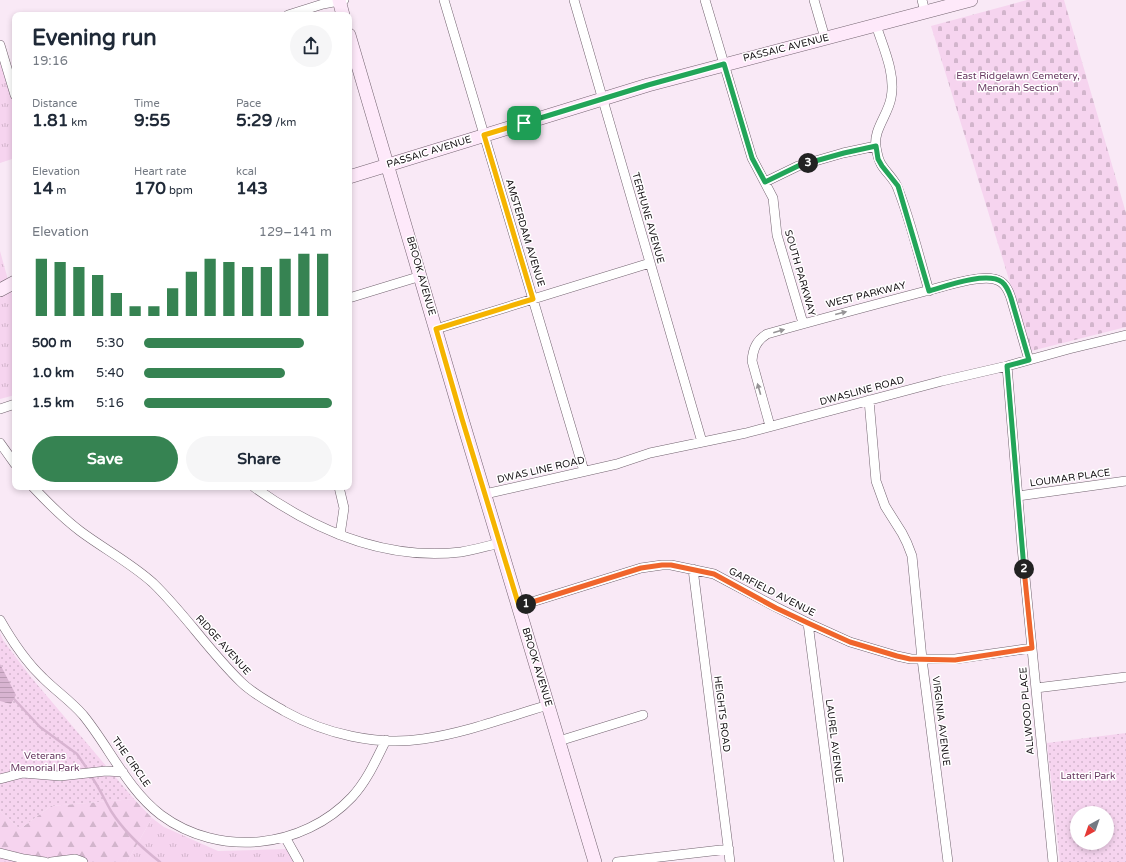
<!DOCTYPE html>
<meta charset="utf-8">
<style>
body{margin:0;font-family:"Varela Round",sans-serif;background:#f6f6f7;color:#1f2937;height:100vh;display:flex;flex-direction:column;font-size:15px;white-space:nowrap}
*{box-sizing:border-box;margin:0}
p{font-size:13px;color:#747a83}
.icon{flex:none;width:22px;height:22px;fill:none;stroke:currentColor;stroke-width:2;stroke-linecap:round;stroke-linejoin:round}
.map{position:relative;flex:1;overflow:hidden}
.side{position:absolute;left:12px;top:12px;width:340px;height:478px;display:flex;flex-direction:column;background:#fff;border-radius:8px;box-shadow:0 2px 6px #0003}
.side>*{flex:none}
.needle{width:26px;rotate:220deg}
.tools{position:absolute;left:1070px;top:806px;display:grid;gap:8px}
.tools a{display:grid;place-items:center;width:44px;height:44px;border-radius:50%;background:#fff;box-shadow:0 2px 6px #0003;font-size:20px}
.pin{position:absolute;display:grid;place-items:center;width:34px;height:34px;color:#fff;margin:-17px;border-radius:8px;box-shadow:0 2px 6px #0006}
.km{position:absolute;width:20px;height:20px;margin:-10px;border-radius:50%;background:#222;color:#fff;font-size:11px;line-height:20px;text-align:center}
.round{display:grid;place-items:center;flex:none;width:42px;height:42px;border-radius:21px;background:#f6f6f7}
.overview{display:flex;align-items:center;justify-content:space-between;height:68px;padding:0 20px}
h1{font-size:22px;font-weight:700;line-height:30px}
.stats{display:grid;grid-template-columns:repeat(3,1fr);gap:6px;height:68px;padding:4px 20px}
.stats div{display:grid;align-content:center}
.stats b{font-size:17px;font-weight:700}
.stats small{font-size:11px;font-weight:400}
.stats p{font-size:11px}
.chart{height:112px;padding:8px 20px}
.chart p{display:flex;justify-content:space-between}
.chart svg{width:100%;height:72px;margin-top:4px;stroke:#368352;stroke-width:6}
.cta{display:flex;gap:8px;margin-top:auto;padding:8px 20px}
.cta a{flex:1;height:46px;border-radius:24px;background:#368352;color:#fff;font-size:16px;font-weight:700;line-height:46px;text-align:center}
.cta a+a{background:#f6f6f7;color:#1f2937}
ul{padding:0 20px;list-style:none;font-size:13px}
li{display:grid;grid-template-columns:64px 48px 1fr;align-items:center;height:30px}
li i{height:10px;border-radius:5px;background:#368352}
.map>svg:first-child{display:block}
</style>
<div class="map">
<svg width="1126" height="862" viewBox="0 0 1126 862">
<defs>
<pattern id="grass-tufts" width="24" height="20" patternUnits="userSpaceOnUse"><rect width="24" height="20" fill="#f6d4ef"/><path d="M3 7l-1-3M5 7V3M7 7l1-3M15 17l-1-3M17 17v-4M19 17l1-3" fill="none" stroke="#d2b5cc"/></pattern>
<pattern id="forest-firs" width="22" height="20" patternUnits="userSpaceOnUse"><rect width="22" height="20" fill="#f6d4ef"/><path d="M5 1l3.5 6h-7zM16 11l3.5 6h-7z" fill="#d2b5cc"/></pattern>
<pattern id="cemetery-stones" width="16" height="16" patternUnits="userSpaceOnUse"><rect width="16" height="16" fill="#f6d4ef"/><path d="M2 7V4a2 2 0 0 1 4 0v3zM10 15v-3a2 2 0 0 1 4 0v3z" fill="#d2b5cc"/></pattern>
<pattern id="park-dots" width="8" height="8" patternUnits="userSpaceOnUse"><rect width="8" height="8" fill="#f6d4ef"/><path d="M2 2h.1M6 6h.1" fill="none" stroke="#d2b5cc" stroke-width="1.8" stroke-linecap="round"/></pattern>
<pattern id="water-rules" width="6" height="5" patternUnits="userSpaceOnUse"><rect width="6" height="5" fill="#d8b4d1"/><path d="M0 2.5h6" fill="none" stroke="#b99ab3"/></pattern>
</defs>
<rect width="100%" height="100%" fill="#f9e9f6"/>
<path fill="url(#grass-tufts)" d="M0 54 15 101V158L0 163Z
M0 251 15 305V395L0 399Z
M152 818 164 827 218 851 287 849 299 862H127Z"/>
<path fill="url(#forest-firs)" d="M134 799 152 818 127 862H0V811L20 829 51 806Z"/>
<path fill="url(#cemetery-stones)" d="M1027 0H1064L1126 213V327L1031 351 931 26Z"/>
<path fill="url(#park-dots)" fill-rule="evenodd" d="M0 633 3 640 30 676 134 799 51 806 20 829 0 811Z
M1126 733V862H1060L1047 743ZM1077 813H1107V843H1077Z"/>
<path fill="url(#water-rules)" d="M0 664 16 695 11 704 0 701Z"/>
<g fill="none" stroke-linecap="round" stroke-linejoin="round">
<path stroke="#d8b4d1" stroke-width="2.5" d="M14 699 40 727 77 754 88 770
M91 776C99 787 104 799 111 811 123 830 142 848 160 862"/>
<g stroke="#736470" stroke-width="10">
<path id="street" d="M444 0 584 471
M574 0 702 442
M705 0 752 158 773 198 777 235 803 323
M814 0 825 38
M922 0 925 12
M288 15 323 4 344 0
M876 25C883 47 896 74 891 98 888 115 873 130 876 147 877 153 878 159 881 164 886 173 895 179 898 189 911 222 919 257 929 291
M0 45 15 95
M765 182 798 166 843 153 876 146
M349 298 421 276
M436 329 650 263
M1007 366 1022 547 1053 862
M869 400 876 481 885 506 902 533 907 543 912 556 922 659 948 862
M0 409 15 404
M770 426 752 361C753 349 756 341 767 334 820 319 873 305 926 291 943 287 978 275 994 279 1004 281 1008 289 1011 298L1029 360
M0 443 15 464
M33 487C48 503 63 518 80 531 104 549 131 563 153 583 185 614 209 651 241 682 253 694 269 702 284 711 325 734 377 746 423 739 466 733 507 717 548 705
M254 487C314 530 385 561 461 552 474 550 487 546 500 543
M339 487 344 508 340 535
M485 494 617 464 650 453 746 433 942 381 1007 366 1069 349 1126 335
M1018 496 1126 481
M693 569 730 862
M519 606 641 568 662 565H671L714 574 776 607 808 623 850 642 897 656 911 659H955L1032 648
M0 620C12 641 25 661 43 678 56 691 71 701 83 715 110 748 127 789 161 815 219 858 303 849 352 797 367 781 376 760 386 740
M808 623 839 862
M1036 688 1126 677
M559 741 643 715
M0 779 23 773 60 776 106 771 123 772
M285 837 299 862
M0 853 24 859 45 862
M51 862 75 859 83 862
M617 862 729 849"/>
</g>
<g stroke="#736470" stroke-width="14">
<path id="secondary" d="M339 0 343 15
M349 35 462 419 595 862
M349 177 648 85 971 0
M0 290 15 282"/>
</g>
<use href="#street" stroke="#fff" stroke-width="9"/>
<use href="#secondary" stroke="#fee9fa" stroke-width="13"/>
</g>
<defs><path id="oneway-solid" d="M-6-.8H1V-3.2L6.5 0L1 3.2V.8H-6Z"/></defs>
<g fill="#969496">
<use href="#oneway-solid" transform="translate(841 313) rotate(-14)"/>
<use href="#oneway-solid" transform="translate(779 331) rotate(-16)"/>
<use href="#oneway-solid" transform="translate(759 389) rotate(-106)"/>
</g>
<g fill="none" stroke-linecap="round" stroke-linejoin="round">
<g stroke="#fff" stroke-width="8">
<path id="split-1" d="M524 123 484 135 533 299 436 329 462 419 519 606 526 604"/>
</g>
<g stroke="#fff" stroke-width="8">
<path id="split-2" d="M526 604 641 568 662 565H671L714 574 776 608 808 623 850 642 897 656 910 659 955 660 1032 648 1024 569"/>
</g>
<g stroke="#fff" stroke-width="8">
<path id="split-3" d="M808 163 844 153 876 146 878 159 882 166 898 186 901 196 929 291C946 286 987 271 1002 282 1007 286 1009 292 1011 298L1029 360 1007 366 1024 569"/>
</g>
<g stroke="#fff" stroke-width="8">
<path id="split-4" d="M524 123 648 85 724 64 752 158 765 182 798 166 808 163"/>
</g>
<use href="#split-1" stroke="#f5b400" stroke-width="5"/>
<use href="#split-2" stroke="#f0652b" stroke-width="5"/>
<use href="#split-3" stroke="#22a559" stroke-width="5"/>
<use href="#split-4" stroke="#22a559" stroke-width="5"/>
</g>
<g text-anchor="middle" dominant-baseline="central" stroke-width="3" stroke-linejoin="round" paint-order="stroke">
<g font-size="10" fill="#161115" stroke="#fff">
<text transform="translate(786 48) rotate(-14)">PASSAIC AVENUE</text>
<text transform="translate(429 152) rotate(-17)">PASSAIC AVENUE</text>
<text transform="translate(648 218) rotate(74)">TERHUNE AVENUE</text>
<text transform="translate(525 233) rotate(73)">AMSTERDAM AVENUE</text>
<text transform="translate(800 273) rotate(74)">SOUTH PARKWAY</text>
<text transform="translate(421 276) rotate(74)">BROOK AVENUE</text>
<text transform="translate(866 295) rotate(-14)">WEST PARKWAY</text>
<text transform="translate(862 391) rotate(-15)">DWASLINE ROAD</text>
<text transform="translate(541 470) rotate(-13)">DWAS LINE ROAD</text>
<text transform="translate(1070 478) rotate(-8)">LOUMAR PLACE</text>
<text transform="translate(772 592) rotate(27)">GARFIELD AVENUE</text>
<text transform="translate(223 645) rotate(48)">RIDGE AVENUE</text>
<text transform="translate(537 667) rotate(73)">BROOK AVENUE</text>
<text transform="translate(1027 711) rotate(-95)">ALLWOOD PLACE</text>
<text transform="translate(722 714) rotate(83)">HEIGHTS ROAD</text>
<text transform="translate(941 721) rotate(83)">VIRGINIA AVENUE</text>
<text transform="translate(834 741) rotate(83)">LAUREL AVENUE</text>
<text transform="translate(131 762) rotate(55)">THE CIRCLE</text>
</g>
<g font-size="10" fill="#683961" stroke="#fff">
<text x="1018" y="76">East Ridgelawn Cemetery,<tspan x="1018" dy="12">Menorah Section</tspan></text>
<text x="45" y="756">Veterans<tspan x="45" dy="12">Memorial Park</tspan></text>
<text x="1088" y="776">Latteri Park</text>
</g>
</g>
</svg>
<div class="tools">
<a><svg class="needle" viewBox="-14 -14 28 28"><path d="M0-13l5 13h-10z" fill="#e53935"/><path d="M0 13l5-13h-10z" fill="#747a83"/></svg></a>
</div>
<div class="pin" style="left:524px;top:123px;background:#1e9e55"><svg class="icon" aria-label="arrive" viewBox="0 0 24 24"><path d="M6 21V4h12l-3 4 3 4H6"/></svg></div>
<b class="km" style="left:526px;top:604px">1</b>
<b class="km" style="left:1024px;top:569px">2</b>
<b class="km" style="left:808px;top:163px">3</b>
<section class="side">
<div class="overview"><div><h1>Evening run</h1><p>19:16</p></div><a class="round"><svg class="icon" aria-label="share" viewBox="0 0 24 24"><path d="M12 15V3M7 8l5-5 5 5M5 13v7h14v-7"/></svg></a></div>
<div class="stats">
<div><p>Distance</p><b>1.81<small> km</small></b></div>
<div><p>Time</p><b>9:55</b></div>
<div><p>Pace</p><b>5:29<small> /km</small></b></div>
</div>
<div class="stats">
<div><p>Elevation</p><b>14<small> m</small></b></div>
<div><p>Heart rate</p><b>170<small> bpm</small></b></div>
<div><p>kcal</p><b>143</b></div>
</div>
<div class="chart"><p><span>Elevation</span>129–141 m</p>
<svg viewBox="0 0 160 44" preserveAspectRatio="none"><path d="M5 44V9M15 44V11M25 44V14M35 44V19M45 44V30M55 44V38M65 44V38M75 44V27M85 44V17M95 44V9M105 44V11M115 44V14M125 44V14M135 44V9M145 44V6M155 44V6"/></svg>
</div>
<ul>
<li><b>500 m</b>5:30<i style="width:85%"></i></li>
<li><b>1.0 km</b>5:40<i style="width:75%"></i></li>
<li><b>1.5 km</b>5:16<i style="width:100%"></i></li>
</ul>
<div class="cta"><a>Save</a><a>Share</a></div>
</section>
</div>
